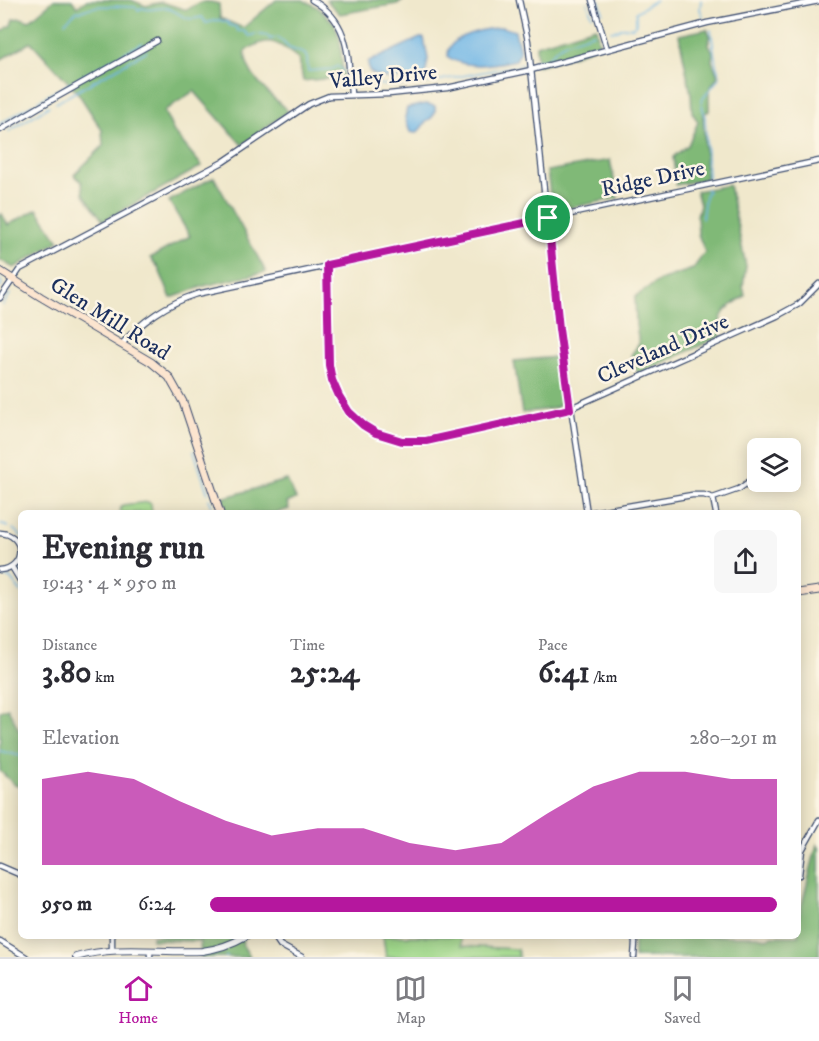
<!DOCTYPE html>
<meta charset="utf-8">
<style>
body{margin:0;font-family:"IM FELL DW Pica",serif;background:#f7f7f7;color:#2b2b33;height:100vh;display:flex;flex-direction:column;font-size:22px;white-space:nowrap}
*{box-sizing:border-box;margin:0}
p{font-size:20px;color:#7c7c81}
.icon{flex:none;width:33px;height:33px;fill:none;stroke:currentColor;stroke-width:2;stroke-linecap:round;stroke-linejoin:round}
.map{position:relative;flex:1;overflow:hidden}
.drawer{position:absolute;left:18px;top:510px;width:783px;height:429px;display:flex;flex-direction:column;background:#fff;border-radius:9px;box-shadow:0 3px 15px #0003}
.drawer>*{flex:none}
.buttons{position:absolute;left:747px;top:438px;display:grid;gap:12px}
.buttons a{display:grid;place-items:center;width:54px;height:54px;border-radius:9px;background:#fff;box-shadow:0 3px 15px #0003;font-size:30px}
.pin{position:absolute;display:grid;place-items:center;width:51px;height:51px;color:#fff;margin:-26px;border:3px solid #fff;border-radius:50%;box-shadow:0 2px 6px #0007}
.round{display:grid;place-items:center;flex:none;width:63px;height:63px;border-radius:9px;background:#f7f7f7}
.overview{display:flex;align-items:center;justify-content:space-between;height:102px;padding:0 24px}
h1{font-size:33px;font-weight:800;line-height:45px}
.stats{display:grid;grid-template-columns:repeat(3,1fr);gap:9px;height:102px;padding:6px 24px}
.stats div{display:grid;align-content:center}
.stats b{font-size:30px;font-weight:800}
.stats small{font-size:16px;font-weight:400}
.stats p{font-size:16px}
.chart{height:168px;padding:12px 24px}
.chart p{display:flex;justify-content:space-between}
.chart svg{width:100%;height:108px;margin-top:6px;fill:#b5179e;opacity:.7}
ul{padding:0 24px;list-style:none;font-size:20px}
li{display:grid;grid-template-columns:96px 72px 1fr;align-items:center;height:45px}
li i{height:15px;border-radius:8px;background:#b5179e}
.dock{display:flex;justify-content:space-around;align-items:center;height:84px;border-top:2px solid #e1e1e2;background:#fff;font-size:16px;color:#7c7c81}
.dock a{display:grid;justify-items:center;gap:3px}
.dock .active{color:#b5179e}
.map>svg:first-child{display:block}
</style>
<div class="map">
<svg width="819" height="957" viewBox="0 0 819 957">
<rect width="100%" height="100%" fill="#fcf5e5"/>
<filter id="ink" filterUnits="userSpaceOnUse"><feTurbulence type="fractalNoise" baseFrequency=".0167" numOctaves="2"/><feDisplacementMap in="SourceGraphic" scale="12" xChannelSelector="R" yChannelSelector="G"/><feConvolveMatrix kernelMatrix="1 2 1 2 8 2 1 2 1" color-interpolation-filters="sRGB"/></filter>
<filter id="wash" filterUnits="userSpaceOnUse"><feTurbulence type="fractalNoise" baseFrequency=".008" numOctaves="4" result="noise"/><feDisplacementMap in="SourceGraphic" scale="24" xChannelSelector="R" yChannelSelector="G"/><feGaussianBlur stdDeviation="1.35" result="paint"/><feColorMatrix in="noise" values="0 0 0 0 0 0 0 0 0 0 0 0 0 0 0 0 0 1.4 0 .05"/><feComposite in="paint" operator="in"/></filter>
<g filter="url(#wash)">
<rect width="100%" height="100%" fill="#f0e8cc"/>
<path fill="#a0d98b" stroke="#5e8474" stroke-width="1.5" d="M148 502 151 504 152 513H120V509L123 505Z
M383 936H460L462 946 517 949 519 957H386Z"/>
<path fill="#80b977" stroke="#4e746a" stroke-width="1.5" d="M54 0H72L77 7 87 0H131L146 6 161 2 187 10C200 1 205 0 219 4L220 18 243 28 276 0H303L317 7 334 23 340 40 343 77 303 81 299 59C278 43 269 33 245 52 246 77 271 95 288 111L242 145 194 91 164 111 174 132 202 166 103 221 83 193 82 182 74 175 103 146 102 130 78 93 31 42 0 60V33L11 25 13 19 21 18 29 21Z
M326 0H404L397 4 340 14Z
M596 27 599 44 578 54 537 66 536 45Z
M707 29 710 35 709 44 713 52 712 61 718 76 709 90V111L703 114 706 179 676 185 673 157 688 145 698 122 692 112 691 94 679 35Z
M610 160 618 198 554 211 552 209 547 171Z
M214 177 266 272 204 286 171 298 158 267 150 258 190 236 169 201Z
M729 185 746 266 743 286 745 296C727 307 716 314 721 336L638 374 631 355 639 344 636 325 635 297 660 280 693 269 705 252 698 234 697 216 700 204 696 191Z
M37 209 59 241 14 268 0 260V215L2 214 8 225Z
M556 357 562 402 556 408 522 413 514 361Z
M287 480 296 499 287 503 289 509 276 513H226L222 498Z
M8 708 21 734V787L15 785 0 771V711Z
M817 844 819 848V957H634V936H758L767 939 772 936H798V920Z
M152 936H245L242 944 250 957H201L200 941 152 940Z"/>
<path fill="#6fb6e6" stroke="#4572a2" stroke-width="1.5" d="M502 27 515 31 520 52 516 60C495 64 467 70 448 57 446 35 485 29 502 27Z
M420 38H424L428 59 425 76C408 77 383 83 369 71L368 62Z
M426 104 435 106C436 116 432 117 426 122 422 126 421 130 416 133L410 132 405 118 407 108Z"/>
<g fill="none" stroke-linecap="round" stroke-linejoin="round">
<path stroke="#6fb6e6" stroke-width="1.5" d="M599 0 603 13
M701 0 700 9 703 17
M587 2 592 16
M65 22 77 11 80 12C96 2 117 8 135 7L138 10 142 8C150 12 157 7 166 8 181 11 181 23 202 17L206 23 218 20 228 22 229 25 236 27 238 31H244L249 36 256 34 268 36 270 39 278 37 289 48 305 54 307 58 308 71 333 69 337 66 345 72
M611 31 618 30 620 28 633 27 636 24V12L656 0
M535 61C554 59 548 54 560 46 570 40 583 37 594 33
M355 75 365 83 396 86 426 83 525 64
M38 101 142 43
M56 103 147 51
M0 124 33 104
M9 131 49 106
M708 178 705 117 701 101 720 77 716 65 711 30
M702 219 705 196 708 191 706 189
M0 279 2 284 0 288
M3 305 10 294
M194 451 208 494
M209 499 212 506
M213 511 214 513
M0 524 8 527
M13 529 21 536
M21 568V573
M0 576 10 578 21 592
M0 751 21 756
M221 936V938
M624 936 628 950
M226 956 227 957"/>
</g>
</g>
<g filter="url(#ink)">
<g fill="none" stroke-linecap="round" stroke-linejoin="round">
<g stroke="#3b4b6e" stroke-width="7">
<path id="minor" d="M312 0C350 21 348 55 351 94
M519 0 528 41 559 329 587 513
M592 0 607 49
M0 130 39 107 157 41
M327 265 329 365C337 413 377 446 426 441L564 411 777 316 799 304 819 284
M0 298 20 269 223 162 309 104 329 96 389 94 447 88 531 70 707 23 819 1
M122 344C141 321 169 303 197 294L819 161
M713 498 739 489 758 475
M587 513 692 495H704L713 498 716 513
M0 533C26 534 26 568 0 570
M12 567 21 582
M0 866 21 875
M799 875 802 850 819 820
M274 936 280 945 302 957
M0 941 26 957
M112 950V936
M150 957V951
M634 957 635 943 634 936"/>
</g>
<g stroke="#3b4b6e" stroke-width="8">
<path id="tertiary" d="M76 957C117 945 159 953 202 951 218 949 232 944 246 936"/>
</g>
<g stroke="#3b4b6e" stroke-width="9">
<path id="secondary" d="M0 271 41 297 151 362 169 377 183 402 220 513
M798 593 819 590"/>
</g>
<use href="#minor" stroke="#fff" stroke-width="4.5"/>
<use href="#tertiary" stroke="#fff" stroke-width="6"/>
<use href="#secondary" stroke="#fce5cf" stroke-width="7"/>
</g>
</g>
<g fill="none" stroke-linecap="round" stroke-linejoin="round" filter="url(#ink)">
<g stroke="#fff" stroke-width="12">
<path id="route" d="M548 218 559 329 570 409 426 441H402L376 433 363 425 349 412 339 396 332 380 329 365 327 265Z"/>
</g>
<use href="#route" stroke="#b5179e" stroke-width="8"/>
</g>
<g text-anchor="middle" dominant-baseline="central" stroke-width="5" stroke-linejoin="round" paint-order="stroke">
<g font-size="22" fill="#1b2f5e" stroke="#fcf5e5">
<text transform="translate(383 77) rotate(-5)">Valley Drive</text>
<text transform="translate(653 179) rotate(-12)">Ridge Drive</text>
<text transform="translate(110 319) rotate(32)">Glen Mill Road</text>
<text transform="translate(663 349) rotate(-24)">Cleveland Drive</text>
</g>
</g>
</svg>
<div class="buttons">
<a><svg class="icon" aria-label="layers" viewBox="0 0 24 24"><path d="M12 4l9 5-9 5-9-5zM3 14l9 5 9-5"/></svg></a>
</div>
<div class="pin" style="left:548px;top:218px;background:#1e9e55"><svg class="icon" aria-label="arrive" viewBox="0 0 24 24"><path d="M6 21V4h12l-3 4 3 4H6"/></svg></div>
<section class="drawer">
<div class="overview"><div><h1>Evening run</h1><p>19:43 · 4 × 950 m</p></div><a class="round"><svg class="icon" aria-label="share" viewBox="0 0 24 24"><path d="M12 15V3M7 8l5-5 5 5M5 13v7h14v-7"/></svg></a></div>
<div class="stats">
<div><p>Distance</p><b>3.80<small> km</small></b></div>
<div><p>Time</p><b>25:24</b></div>
<div><p>Pace</p><b>6:41<small> /km</small></b></div>
</div>
<div class="chart"><p><span>Elevation</span>280–291 m</p>
<svg viewBox="0 0 160 44" preserveAspectRatio="none"><path d="M0 44V9L10 6L20 9L30 18L40 26L50 32L60 29L70 29L80 35L90 38L100 35L110 23L120 12L130 6L140 6L150 9L160 9V44z"/></svg>
</div>
<ul>
<li><b>950 m</b>6:24<i style="width:100%"></i></li>
</ul>
</section>
</div>
<nav class="dock">
<a class="active"><svg class="icon" aria-label="home" viewBox="0 0 24 24"><path d="M3 11l9-7 9 7M6 9v11h12V9"/></svg>Home</a>
<a><svg class="icon" aria-label="map" viewBox="0 0 24 24"><path d="M3 6l6-2 6 2 6-2v14l-6 2-6-2-6 2zM9 4v14M15 6v14"/></svg>Map</a>
<a><svg class="icon" aria-label="saved" viewBox="0 0 24 24"><path d="M7 4h10v16l-5-4-5 4z"/></svg>Saved</a>
</nav>
